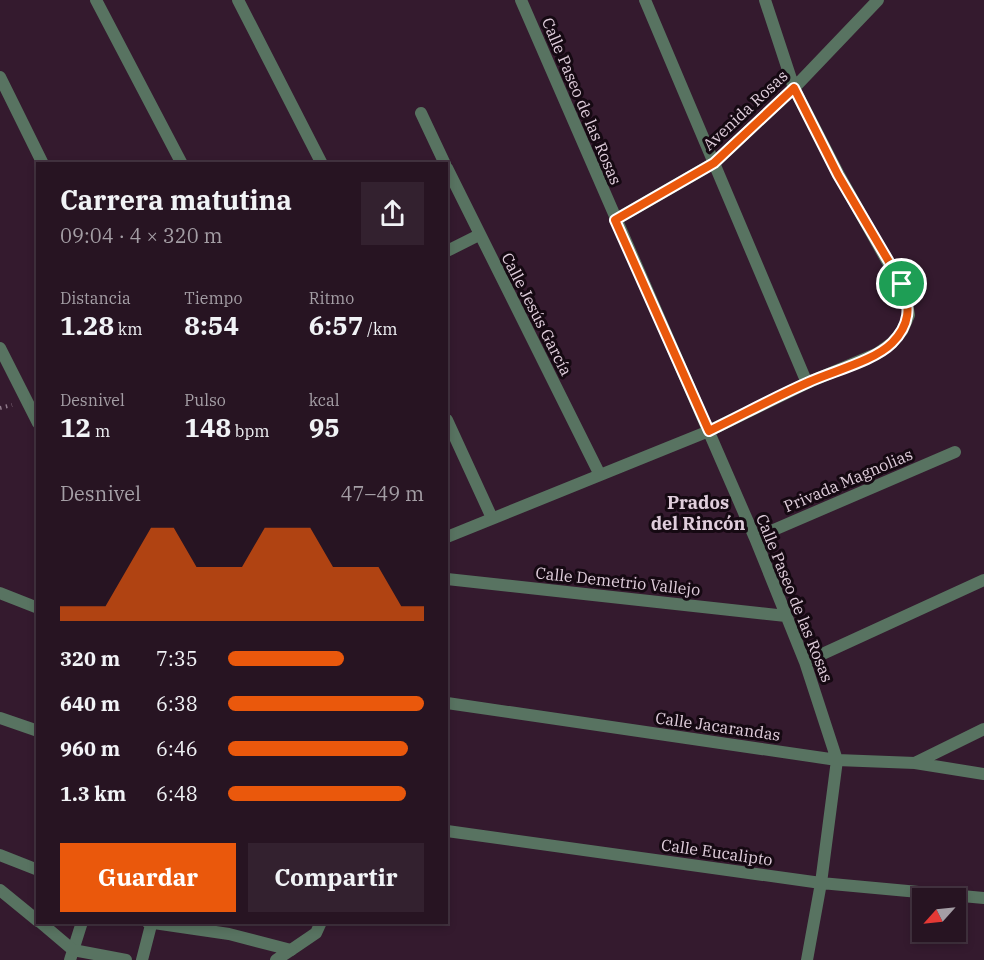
<!DOCTYPE html>
<html lang="es">
<meta charset="utf-8">
<style>
body{margin:0;font-family:"IBM Plex Serif",serif;background:#33212f;color:#f1f3f6;height:100vh;display:flex;flex-direction:column;font-size:22px;white-space:nowrap}
*{box-sizing:border-box;margin:0}
p{font-size:20px;color:#a49ea5}
.icon{flex:none;width:33px;height:33px;fill:none;stroke:currentColor;stroke-width:2;stroke-linecap:round;stroke-linejoin:round}
.map{position:relative;flex:1;overflow:hidden}
.details{position:absolute;left:36px;top:162px;width:412px;height:762px;display:flex;flex-direction:column;background:#271422;border-radius:0px;box-shadow:0 3px 9px #0003,0 0 0 2px #433340}
.details>*{flex:none}
.needle{width:39px;rotate:243deg}
.tools{position:absolute;left:912px;top:888px;display:grid;gap:12px}
.tools a{display:grid;place-items:center;width:54px;height:54px;border-radius:0px;background:#271422;box-shadow:0 3px 9px #0003,0 0 0 2px #433340;font-size:30px}
.pin{position:absolute;display:grid;place-items:center;width:51px;height:51px;color:#fff;margin:-26px;border:3px solid #fff;border-radius:50%;box-shadow:0 2px 6px #0007}
.round{display:grid;place-items:center;flex:none;width:63px;height:63px;border-radius:0px;background:#33212f}
.head{display:flex;align-items:center;justify-content:space-between;height:102px;padding:0 24px}
h1{font-size:27px;font-weight:700;line-height:45px}
.metrics{display:grid;grid-template-columns:repeat(3,1fr);gap:9px;height:102px;padding:6px 24px}
.metrics div{display:grid;align-content:center}
.metrics b{font-size:26px;font-weight:700}
.metrics small{font-size:16px;font-weight:400}
.metrics p{font-size:16px}
.chart{height:168px;padding:12px 24px}
.chart p{display:flex;justify-content:space-between}
.chart svg{width:100%;height:108px;margin-top:6px;fill:#ea580c;opacity:.7}
.action{display:flex;gap:12px;margin-top:auto;padding:12px 24px}
.action a{flex:1;height:69px;border-radius:0px;background:#ea580c;color:#fff;font-size:24px;font-weight:700;line-height:69px;text-align:center}
.action a+a{background:#33212f;color:#f1f3f6}
ul{padding:0 24px;list-style:none;font-size:20px}
li{display:grid;grid-template-columns:96px 72px 1fr;align-items:center;height:45px}
li i{height:15px;border-radius:8px;background:#ea580c}
.map>svg:first-child{display:block}
</style>
<div class="map">
<svg width="984" height="960" viewBox="0 0 984 960">
<rect width="100%" height="100%" fill="#341a2e"/>
<g fill="none" stroke-linecap="round" stroke-linejoin="round">
<path stroke="#907a8b" stroke-width="4" stroke-dasharray="1.5 4.5" stroke-linecap="butt" d="M0 408 12 405"/>
<path stroke="#587361" stroke-width="12" d="M96 0 182 164
M238 0 322 164
M521 0 755 538 805 662 837 760 821 883 807 960
M645 0 807 383
M0 77 43 164
M421 113 445 164
M447 168 600 475
M615 220 714 163 794 88 878 0
M447 251 479 235
M0 348 38 423
M447 420 492 518
M447 537 709 431 807 383 878 353 892 343 902 331 909 315 905 293 839 175 794 88 765 0
M755 538 955 452
M447 579 786 616
M0 593 38 608
M805 662 984 580
M447 703 837 760 915 763 984 774
M0 718 38 731
M915 763 984 729
M447 831 821 883 984 898
M291 950 316 933 321 922
M70 960 82 922
M142 960 151 925"/>
<path stroke="#587361" stroke-width="12" d="M0 855 38 870
M0 890 38 921
M40 922 73 950 126 960
M147 922 229 934 291 950
M276 960 291 950"/>
</g>
<g fill="none" stroke-linecap="round" stroke-linejoin="round">
<g stroke="#fff" stroke-width="12">
<path id="route" d="M794 88 838 175 902 284C911 307 910 325 892 343 874 361 833 371 809 382 775 397 742 415 709 431L615 220 714 163Z"/>
</g>
<use href="#route" stroke="#ea580c" stroke-width="8"/>
</g>
<g text-anchor="middle" dominant-baseline="central" stroke-width="6" stroke-linejoin="round" paint-order="stroke">
<g font-size="16" fill="#e0cedc" stroke="#150912">
<text transform="translate(582 101) rotate(67)">Calle Paseo de las Rosas</text>
<text transform="translate(745 110) rotate(-43)">Avenida Rosas</text>
<text transform="translate(537 314) rotate(63)">Calle Jesús García</text>
<text transform="translate(848 480) rotate(-23)">Privada Magnolias</text>
<text transform="translate(618 581) rotate(6)">Calle Demetrio Vallejo</text>
<text transform="translate(795 598) rotate(68)">Calle Paseo de las Rosas</text>
<text transform="translate(718 726) rotate(8)">Calle Jacarandas</text>
<text transform="translate(717 852) rotate(8)">Calle Eucalipto</text>
</g>
<g font-size="18" font-weight="bold" fill="#e0cedc" stroke="#150912">
<text x="698" y="502">Prados<tspan x="698" dy="21">del Rincón</tspan></text>
</g>
</g>
</svg>
<div class="tools">
<a><svg class="needle" viewBox="-14 -14 28 28"><path d="M0-13l5 13h-10z" fill="#e53935"/><path d="M0 13l5-13h-10z" fill="#a49ea5"/></svg></a>
</div>
<div class="pin" style="left:902px;top:284px;background:#1e9e55"><svg class="icon" aria-label="arrive" viewBox="0 0 24 24"><path d="M6 21V4h12l-3 4 3 4H6"/></svg></div>
<section class="details">
<div class="head"><div><h1>Carrera matutina</h1><p>09:04 · 4 × 320 m</p></div><a class="round"><svg class="icon" aria-label="share" viewBox="0 0 24 24"><path d="M12 15V3M7 8l5-5 5 5M5 13v7h14v-7"/></svg></a></div>
<div class="metrics">
<div><p>Distancia</p><b>1.28<small> km</small></b></div>
<div><p>Tiempo</p><b>8:54</b></div>
<div><p>Ritmo</p><b>6:57<small> /km</small></b></div>
</div>
<div class="metrics">
<div><p>Desnivel</p><b>12<small> m</small></b></div>
<div><p>Pulso</p><b>148<small> bpm</small></b></div>
<div><p>kcal</p><b>95</b></div>
</div>
<div class="chart"><p><span>Desnivel</span>47–49 m</p>
<svg viewBox="0 0 160 44" preserveAspectRatio="none"><path d="M0 44V38L10 38L20 38L30 22L40 6L50 6L60 22L70 22L80 22L90 6L100 6L110 6L120 22L130 22L140 22L150 38L160 38V44z"/></svg>
</div>
<ul>
<li><b>320 m</b>7:35<i style="width:59%"></i></li>
<li><b>640 m</b>6:38<i style="width:100%"></i></li>
<li><b>960 m</b>6:46<i style="width:92%"></i></li>
<li><b>1.3 km</b>6:48<i style="width:91%"></i></li>
</ul>
<div class="action"><a>Guardar</a><a>Compartir</a></div>
</section>
</div>
